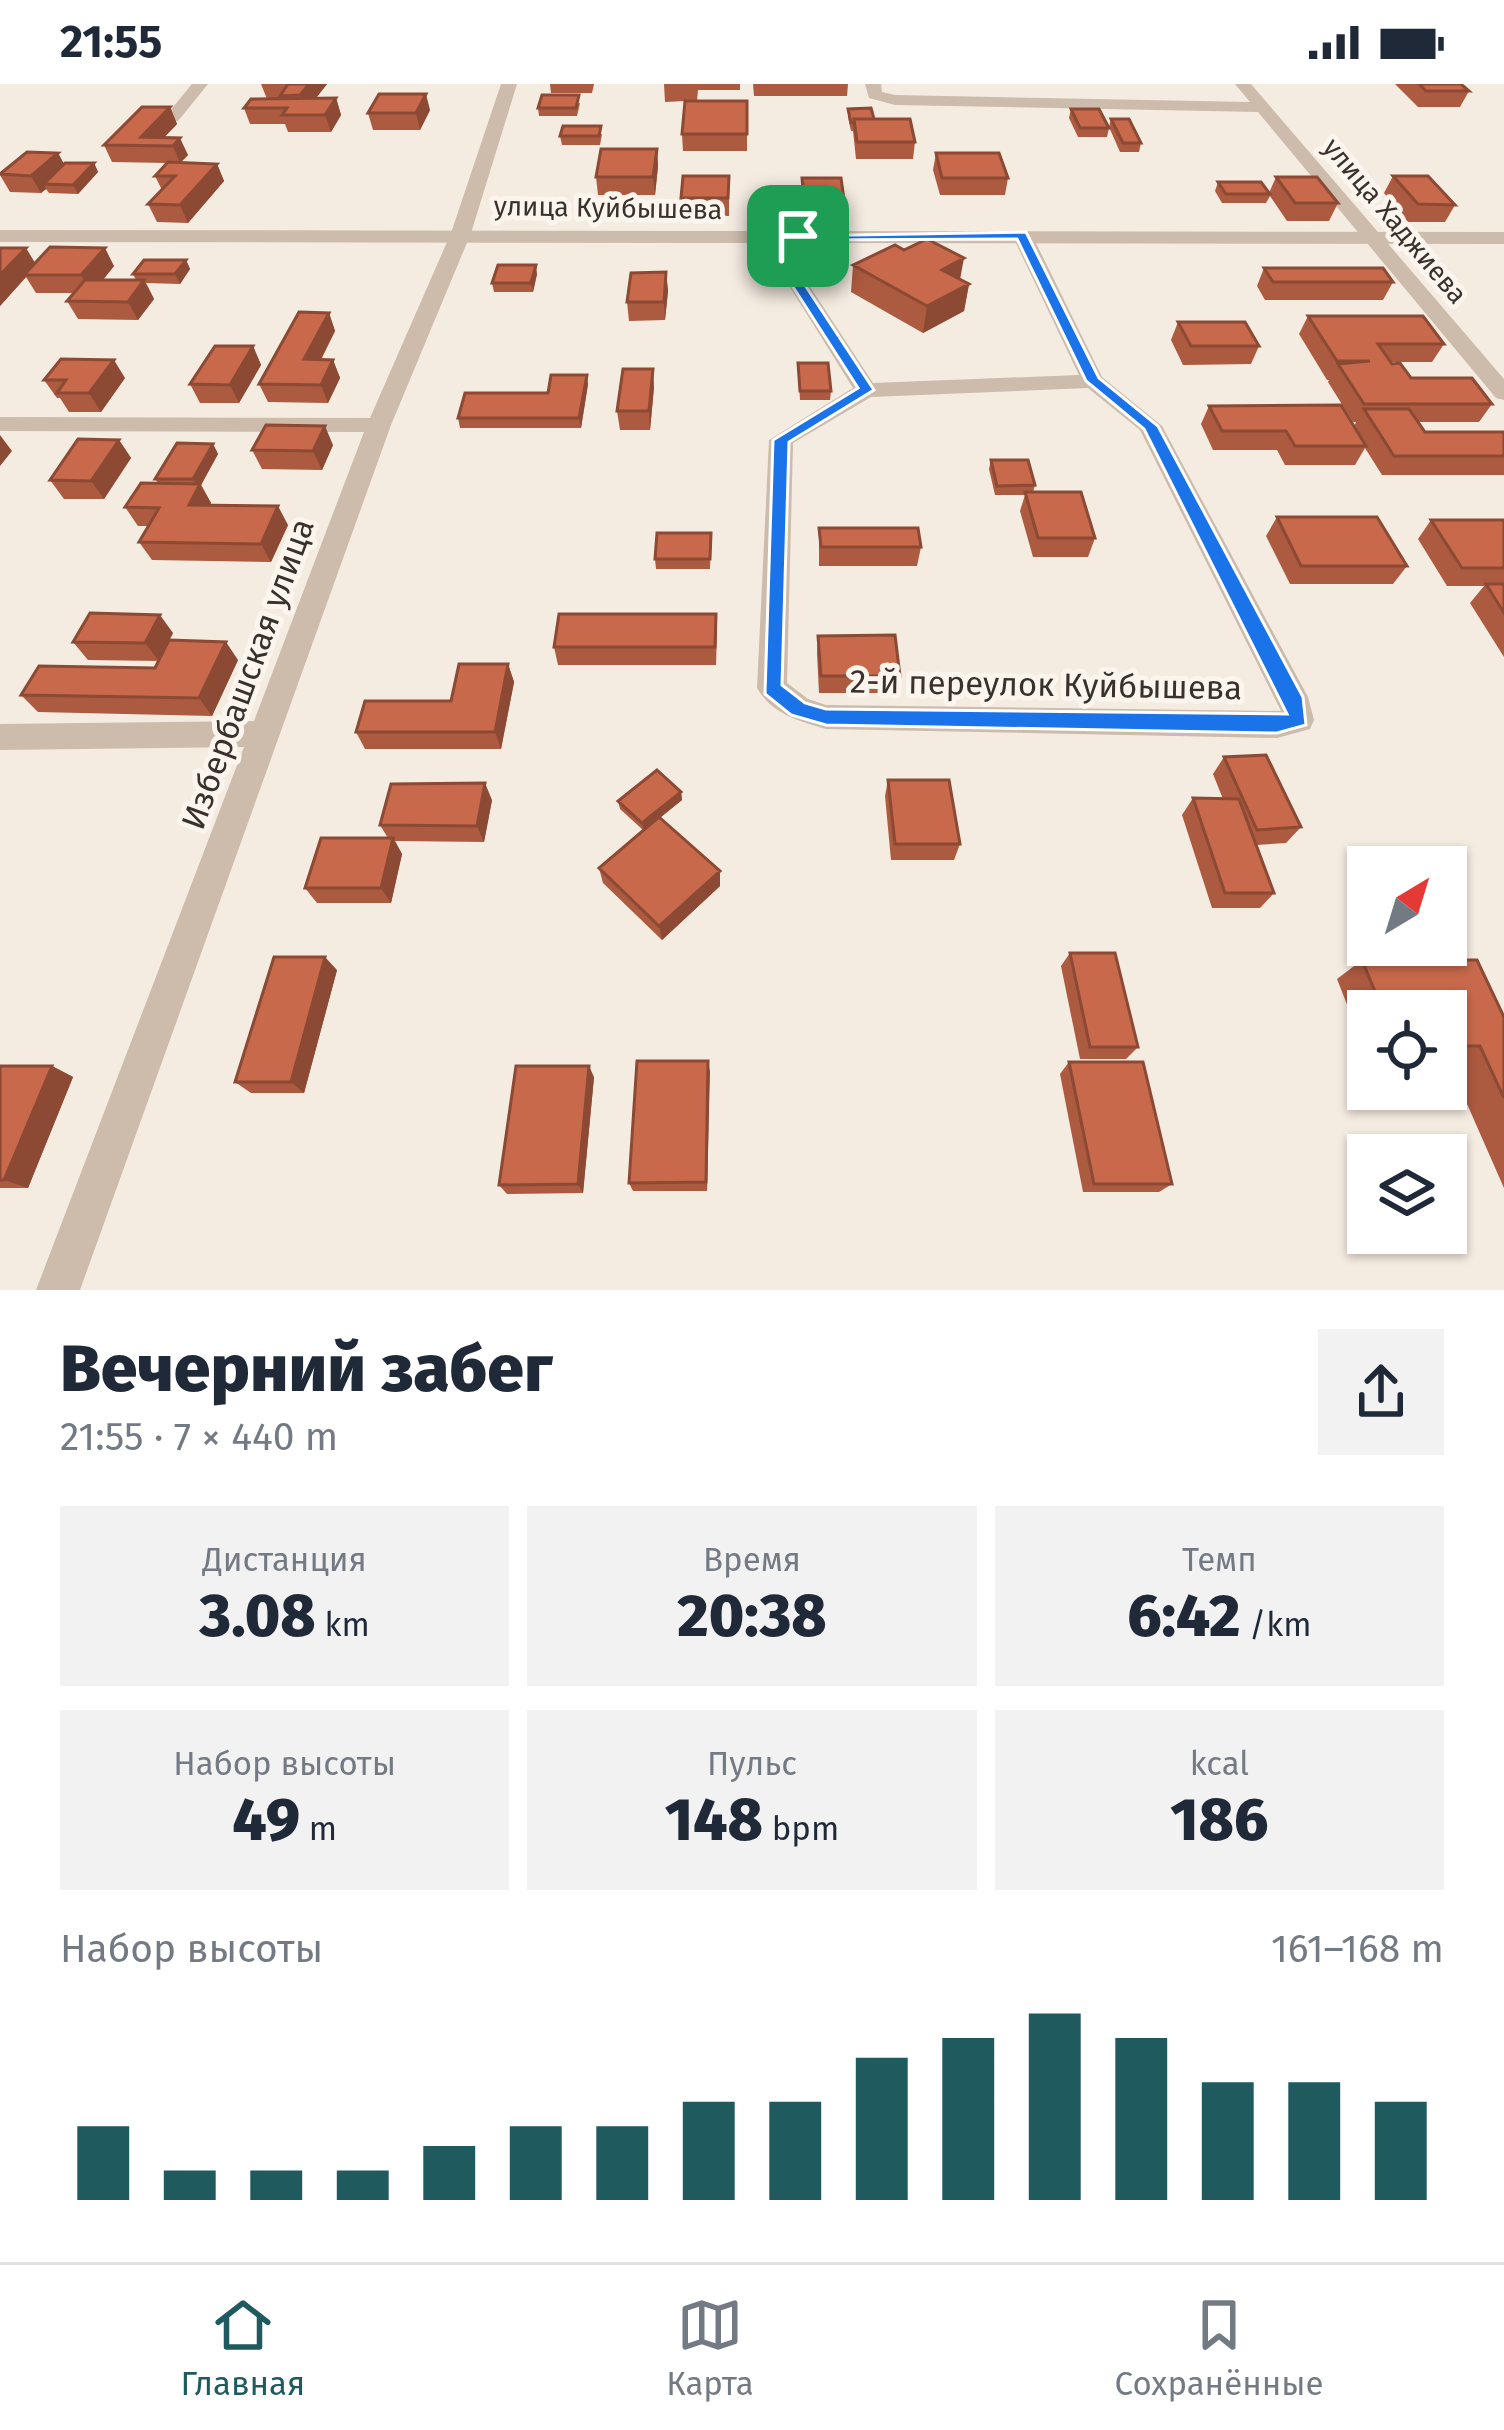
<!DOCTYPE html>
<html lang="ru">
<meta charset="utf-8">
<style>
body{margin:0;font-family:"Fira Sans",sans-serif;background:#f2f2f3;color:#1f2937;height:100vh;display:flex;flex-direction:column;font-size:45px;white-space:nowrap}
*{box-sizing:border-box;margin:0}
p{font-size:39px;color:#747a83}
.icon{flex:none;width:66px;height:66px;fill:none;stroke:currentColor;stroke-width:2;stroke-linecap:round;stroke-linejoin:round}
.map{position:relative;height:1206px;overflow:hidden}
.panel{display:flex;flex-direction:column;background:#fff;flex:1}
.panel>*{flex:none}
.needle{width:78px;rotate:38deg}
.tools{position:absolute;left:1347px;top:762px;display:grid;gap:24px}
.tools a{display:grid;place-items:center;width:120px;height:120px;border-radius:0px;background:#fff;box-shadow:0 3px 9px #0004;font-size:60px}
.pin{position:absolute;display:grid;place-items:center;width:102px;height:102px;color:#fff;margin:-51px;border-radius:24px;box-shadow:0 6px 18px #0006}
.round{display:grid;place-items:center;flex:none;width:126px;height:126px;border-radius:0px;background:#f2f2f3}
.head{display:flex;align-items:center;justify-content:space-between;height:204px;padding:0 60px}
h1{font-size:66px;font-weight:800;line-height:90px}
.metrics{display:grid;grid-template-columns:repeat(3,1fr);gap:18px;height:204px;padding:12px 60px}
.metrics div{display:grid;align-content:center;border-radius:0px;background:#f2f2f3;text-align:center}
.metrics b{font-size:60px;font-weight:800}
.metrics small{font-size:33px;font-weight:400}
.metrics p{font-size:33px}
.chart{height:336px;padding:24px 60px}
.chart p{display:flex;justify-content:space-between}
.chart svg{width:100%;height:216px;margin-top:12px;stroke:#1f5a5e;stroke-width:6}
.status{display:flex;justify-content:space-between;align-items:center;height:84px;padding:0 60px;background:#fff;direction:ltr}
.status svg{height:33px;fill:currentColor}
.menu{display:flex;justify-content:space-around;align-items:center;height:168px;border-top:3px solid #e0e1e3;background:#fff;font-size:33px;color:#747a83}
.menu a{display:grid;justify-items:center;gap:6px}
.menu .current{color:#1f5a5e}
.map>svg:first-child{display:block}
</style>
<div class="status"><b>21:55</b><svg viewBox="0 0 49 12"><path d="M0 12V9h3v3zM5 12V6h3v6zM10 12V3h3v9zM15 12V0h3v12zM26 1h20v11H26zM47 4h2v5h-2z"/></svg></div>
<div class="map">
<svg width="1504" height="1206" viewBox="0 0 1504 1206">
<rect width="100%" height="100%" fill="#f4ebe1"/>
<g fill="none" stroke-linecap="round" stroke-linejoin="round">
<path fill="#cdbbac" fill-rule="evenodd" d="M192 0H208L178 37H166L164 34Z
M501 0H517L471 149 391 341 80 1206H36L244 663 0 666V640L254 637 364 348 0 347V333L370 334 451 149Z
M865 0H881L882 8 895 11 1250 18 1235 0H1251L1504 295V316L1496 314 1258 28 895 21 869 14Z
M1015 147 1032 151 1102 293 1162 342 1308 613 1314 636 1310 645 1277 654 826 645C799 637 772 630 757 604L769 356 853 304 783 192 788 152 798 146 808 152 803 192 873 299 1079 291 1012 151ZM1088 304 1140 346 1281 627 826 621 808 615 787 599 793 359 871 313Z"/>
<path fill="#cdbbac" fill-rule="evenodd" d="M0 146 1504 148V160L0 158Z"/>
</g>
<path fill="#ac5a40" d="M261 0H327L316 14H336L341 31 331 48H288L285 40H250L244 24 267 15Z
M550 0H594L592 9H551Z
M664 0H740V6H698L697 17H747V67H683L682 50 685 17 665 18Z
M753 0H848L847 12H754Z
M1395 0H1461L1469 7 1460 23H1418Z
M580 19 577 32H539L538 24Z
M170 23 177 40 164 53 188 71 181 78 217 80 224 97 188 139 157 138 148 120 162 106 155 92 167 79 112 78 104 61Z
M848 25 874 35 915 58 913 75H856L853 47H851L848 33Z
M1071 25 1109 44 1107 53H1078L1069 34Z
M430 26 420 46H373L368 29Z
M1111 35 1141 59 1139 68H1120L1109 43Z
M602 50 600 61H562L560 52Z
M657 65 658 82 655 111H598L596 93Z
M58 69 64 80 94 79 98 88 78 110 49 109 46 105 41 109 10 108 0 91Z
M936 69 1008 94 1005 111H940L933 86Z
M729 92V132H682L681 114Z
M1393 92 1455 121 1445 138H1408L1384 109Z
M1276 93 1338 119 1329 137H1287L1270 112 1266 119H1222L1215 107 1218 98 1269 109Z
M802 94 844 116 843 133H803Z
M0 164 35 179 114 182 103 196H136L133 190 186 176 190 185 180 200 146 199 154 215 138 236 78 235 67 217 74 209H36L26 193 0 222Z
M853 181 960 195 969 200 964 227 923 249 851 208Z
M1264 184 1393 198 1383 216H1265L1257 202Z
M666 188 668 207 665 236 629 237 627 218Z
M537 190 533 208H494L492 199Z
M329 229 335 247 321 276H333L340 294 328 319 268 318 259 300Z
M1308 232 1444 260 1432 278H1391L1411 294 1492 320 1479 338H1418L1425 348H1504V391H1382L1365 364 1355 381H1285L1277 366H1213L1201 340 1209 322 1354 343 1356 338H1353L1328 298 1329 296H1327L1299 250Z
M1178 238 1259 262 1251 280 1183 281 1171 256Z
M253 262 261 281 239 319H200L190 300Z
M798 279 831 307 830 316H800Z
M125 294 101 328H69L60 314H57L44 296Z
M588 300 581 344H460L458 334Z
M654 303 650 346H620L617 327Z
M119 356 131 374 104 415H64L50 396Z
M213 360 218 370 201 401 211 419 210 421 288 441 271 478 152 476 139 458 148 442H138L125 423 158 399 155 395Z
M333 361 322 386 262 385 252 366Z
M991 376 1035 401 1033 408 1095 454 1088 473H1033L1020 427 1025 411H995L989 385Z
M1277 433 1407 482 1393 500H1290L1266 452Z
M1431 436H1504V573L1470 519 1484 502H1447L1418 455Z
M819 444 921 463 917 482H819Z
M711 449 710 485H656L655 475Z
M717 548 716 581H558L554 563Z
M173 549 169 556 238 576 212 632 38 628 21 611 155 584 159 577 88 576 73 558Z
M818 552 900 592 897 609H819L817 569Z
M508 580 514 598 501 665H365L356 648 451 617Z
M1224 673 1301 743 1286 759 1256 761 1274 809 1260 824H1212L1182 731 1193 714 1223 715 1213 690Z
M888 696 960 760 954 776H891L885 712Z
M681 708 682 716 660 733 720 787V802L662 856 603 799 599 784 643 746 620 725 618 717Z
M492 716 484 758 395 757 402 770 391 819H317L305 804 388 754 380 741Z
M1070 869 1138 963 1126 975H1080L1061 882Z
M1362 876 1504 933V1104L1449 979H1446V927H1368V974L1337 895Z
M337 886 304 1009H251L235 998Z
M708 977 707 1107H633L629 1099Z
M1069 978 1172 1100 1159 1108H1083L1060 990Z
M0 982H52L73 993 28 1104H0Z
M594 993 583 1109 507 1110 499 1101Z"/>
<path fill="#8c4a34" d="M309 0H327L305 28 300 11Z
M426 10 430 26 420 46 416 29Z
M336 14 341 31 331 48 325 31Z
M170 23 177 40 156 62 141 53Z
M180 54 188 71 180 79 173 62Z
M657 65 658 82 655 111 653 93Z
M58 69 67 86 44 100 46 105 41 109 31 92Z
M94 79 98 88 78 110 73 101Z
M217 80 224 97 188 139 180 121Z
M26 164 37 182 24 191 26 193 0 222V191Z
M105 164 114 182 92 209 81 191Z
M964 174 959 201 942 186Z
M186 176 190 185 180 200 175 190Z
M536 181 537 190 533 208 531 199Z
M666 188 668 207 665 236 664 218Z
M144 196 154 215 138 236 128 218Z
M969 200 964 227 923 249 927 222Z
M329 229 335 247 311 294 304 275Z
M253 262 261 281 239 319 230 301Z
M114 276 125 294 101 328 89 309Z
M333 276 340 294 328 319 321 301Z
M653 285 654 303 650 346 649 327Z
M587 291 588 300 581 344 579 334Z
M325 342 333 361 322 386 313 367Z
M0 351 12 367 0 382Z
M119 356 131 374 104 415 91 397Z
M213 360 218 370 201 401 211 419 200 439 189 421 198 404 193 395Z
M278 422 288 441 271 478 261 460Z
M160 531 173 549 159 577 145 559Z
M226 558 238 576 212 632 199 614Z
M508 580 514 598 501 665 495 648Z
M485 699 492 716 484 758 477 742Z
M681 708 682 716 644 747 642 739Z
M393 754 402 770 391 819 381 804Z
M720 787V802L662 856 659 842Z
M325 873 337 886 304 1009 291 998Z
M708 977 710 988 707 1107 706 1098Z
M52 982 73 993 28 1104 4 1096Z
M589 982 594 993 583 1109 578 1100Z"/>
<path fill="#c8694b" stroke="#8c4a34" stroke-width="3" d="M288 0H309L300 11 280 12Z
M1419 0H1461L1469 7H1426Z
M379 10H426L416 29H368Z
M542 11H579L576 24H538Z
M336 14 325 31H282L287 24H244L251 15Z
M685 17H747V50H682Z
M142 23H170L141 53 180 54 173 62 104 61Z
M871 24 874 35H854V39H851L848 25Z
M1071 25H1099L1109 44H1080Z
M854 35H910L915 58H857Z
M1111 35H1129L1141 59H1123Z
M563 42H601L599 52H560Z
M601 65H657L653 93H596Z
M27 68 58 69 31 92 0 90Z
M936 69H999L1008 94H942Z
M168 78 217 80 180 121 148 120 175 92H155Z
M65 79H94L73 101 44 100Z
M683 92H729L728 114H681Z
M1393 92H1428L1455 121 1418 120Z
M1276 93H1317L1338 119H1295Z
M802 94H841L844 116H804Z
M1218 98H1261L1270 110H1226Z
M927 155 964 174 942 186 969 200 927 222 853 181 895 161 904 166Z
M50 163 105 164 81 191H24Z
M0 164H26L0 191Z
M144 176H186L175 190H133Z
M498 181H536L531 199H492Z
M1264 184H1383L1393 198H1273Z
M666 188 664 218H627L631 189Z
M85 196H144L128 218 67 217Z
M299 228 329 229 304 275 333 276 321 301 259 300Z
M1308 232H1423L1444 260H1378L1392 280 1400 279 1411 294H1472L1492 320H1364L1338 280 1370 277H1337Z
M1178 238H1245L1259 262H1191Z
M215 262H253L230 301 190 300Z
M61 275 114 276 89 309H57L66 296H44Z
M798 279H828L831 307H800Z
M623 285H653L649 327H617Z
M551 291H587L579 334H458L465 309H548Z
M1341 321 1366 362H1295L1286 347H1222L1209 322Z
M1364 325H1409L1425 348H1504V372H1394Z
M266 341 325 342 313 367 252 366Z
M78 355 119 356 91 397 50 396Z
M177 359 213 360 193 395H155Z
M991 376H1028L1035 401 997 402Z
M141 399 200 400 189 421 278 422 261 460 139 458 159 424 125 423Z
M1025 408H1081L1095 454H1038Z
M1277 433H1377L1407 482H1301Z
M1431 436H1504V484H1462Z
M819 444H918L921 463H821Z
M657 449H711L710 475H655Z
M1486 500H1504V529Z
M90 529 160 531 145 559 73 558Z
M559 530H716L715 563H554Z
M895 551 900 592H821L818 552Z
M169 556 226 558 199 614 21 611 39 582 155 584Z
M459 580H508L495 648H356L365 617H451Z
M1266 671 1301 743 1257 746 1224 673Z
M657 686 681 708 642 739 618 717Z
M888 696H949L960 760H895Z
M485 699 477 742 380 741 391 700Z
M1193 714 1239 715 1274 809H1225Z
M659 733 720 787 659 842 599 784Z
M321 754H393L381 804H305Z
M1070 869H1115L1138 963H1090Z
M274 873H325L291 998H235Z
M1362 876H1477L1504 933V1014L1480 962H1446V927H1383Z
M637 977H708L706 1098 629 1099Z
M1069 978H1143L1172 1100H1094Z
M0 982H52L4 1096H0Z
M516 982H589L578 1100 499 1101Z"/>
<path fill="#1a73e8" stroke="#fff" stroke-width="3" fill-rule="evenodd" d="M1026 148 1099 294 1158 342 1303 613 1306 641 1277 649 826 641 791 631 765 610 773 356 858 304 786 192 792 152ZM1017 155 1086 297 1144 345 1287 630 826 625 805 619 782 601 789 358 874 306 799 192 804 156Z"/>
<g text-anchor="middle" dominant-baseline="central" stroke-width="10" stroke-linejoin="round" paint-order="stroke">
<g font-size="27" fill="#3b302b" stroke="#fbf5ee">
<text transform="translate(608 124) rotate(1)">улица Куйбышева</text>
<text transform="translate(1395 137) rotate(50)">улица Хаджиева</text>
</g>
<g font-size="33" fill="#3b302b" stroke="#fbf5ee">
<text transform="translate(248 590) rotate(-70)">Избербашская улица</text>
<text transform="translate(1046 601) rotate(1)">2-й переулок Куйбышева</text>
</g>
</g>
</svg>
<div class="tools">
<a><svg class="needle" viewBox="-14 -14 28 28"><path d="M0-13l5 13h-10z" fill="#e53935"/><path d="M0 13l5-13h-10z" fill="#747a83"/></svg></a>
<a><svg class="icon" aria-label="locate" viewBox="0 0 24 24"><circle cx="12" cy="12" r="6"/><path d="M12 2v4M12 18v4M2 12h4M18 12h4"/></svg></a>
<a><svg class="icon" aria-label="layers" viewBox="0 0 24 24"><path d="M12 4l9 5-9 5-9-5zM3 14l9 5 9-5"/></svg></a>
</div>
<div class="pin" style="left:798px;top:152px;background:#1e9e55"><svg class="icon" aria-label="arrive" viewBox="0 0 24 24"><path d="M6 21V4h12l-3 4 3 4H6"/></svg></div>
</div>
<section class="panel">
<div class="head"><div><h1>Вечерний забег</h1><p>21:55 · 7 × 440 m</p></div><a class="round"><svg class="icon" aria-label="share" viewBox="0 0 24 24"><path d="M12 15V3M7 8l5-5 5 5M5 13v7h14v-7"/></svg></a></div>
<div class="metrics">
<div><p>Дистанция</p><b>3.08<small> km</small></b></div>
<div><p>Время</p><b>20:38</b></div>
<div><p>Темп</p><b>6:42<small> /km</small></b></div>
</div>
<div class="metrics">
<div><p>Набор высоты</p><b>49<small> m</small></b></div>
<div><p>Пульс</p><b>148<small> bpm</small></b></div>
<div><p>kcal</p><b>186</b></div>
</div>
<div class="chart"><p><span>Набор высоты</span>161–168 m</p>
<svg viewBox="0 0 160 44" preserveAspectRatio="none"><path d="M5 44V29M15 44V38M25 44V38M35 44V38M45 44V33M55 44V29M65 44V29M75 44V24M85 44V24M95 44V15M105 44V11M115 44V6M125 44V11M135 44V20M145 44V20M155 44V24"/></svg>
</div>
</section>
<nav class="menu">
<a class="current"><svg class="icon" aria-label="home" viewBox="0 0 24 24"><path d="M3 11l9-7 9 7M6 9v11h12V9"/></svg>Главная</a>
<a><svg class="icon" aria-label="map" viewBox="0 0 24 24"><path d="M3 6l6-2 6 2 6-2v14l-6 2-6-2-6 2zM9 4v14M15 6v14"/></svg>Карта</a>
<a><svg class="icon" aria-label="saved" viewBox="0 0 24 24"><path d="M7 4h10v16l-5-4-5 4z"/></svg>Сохранённые</a>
</nav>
